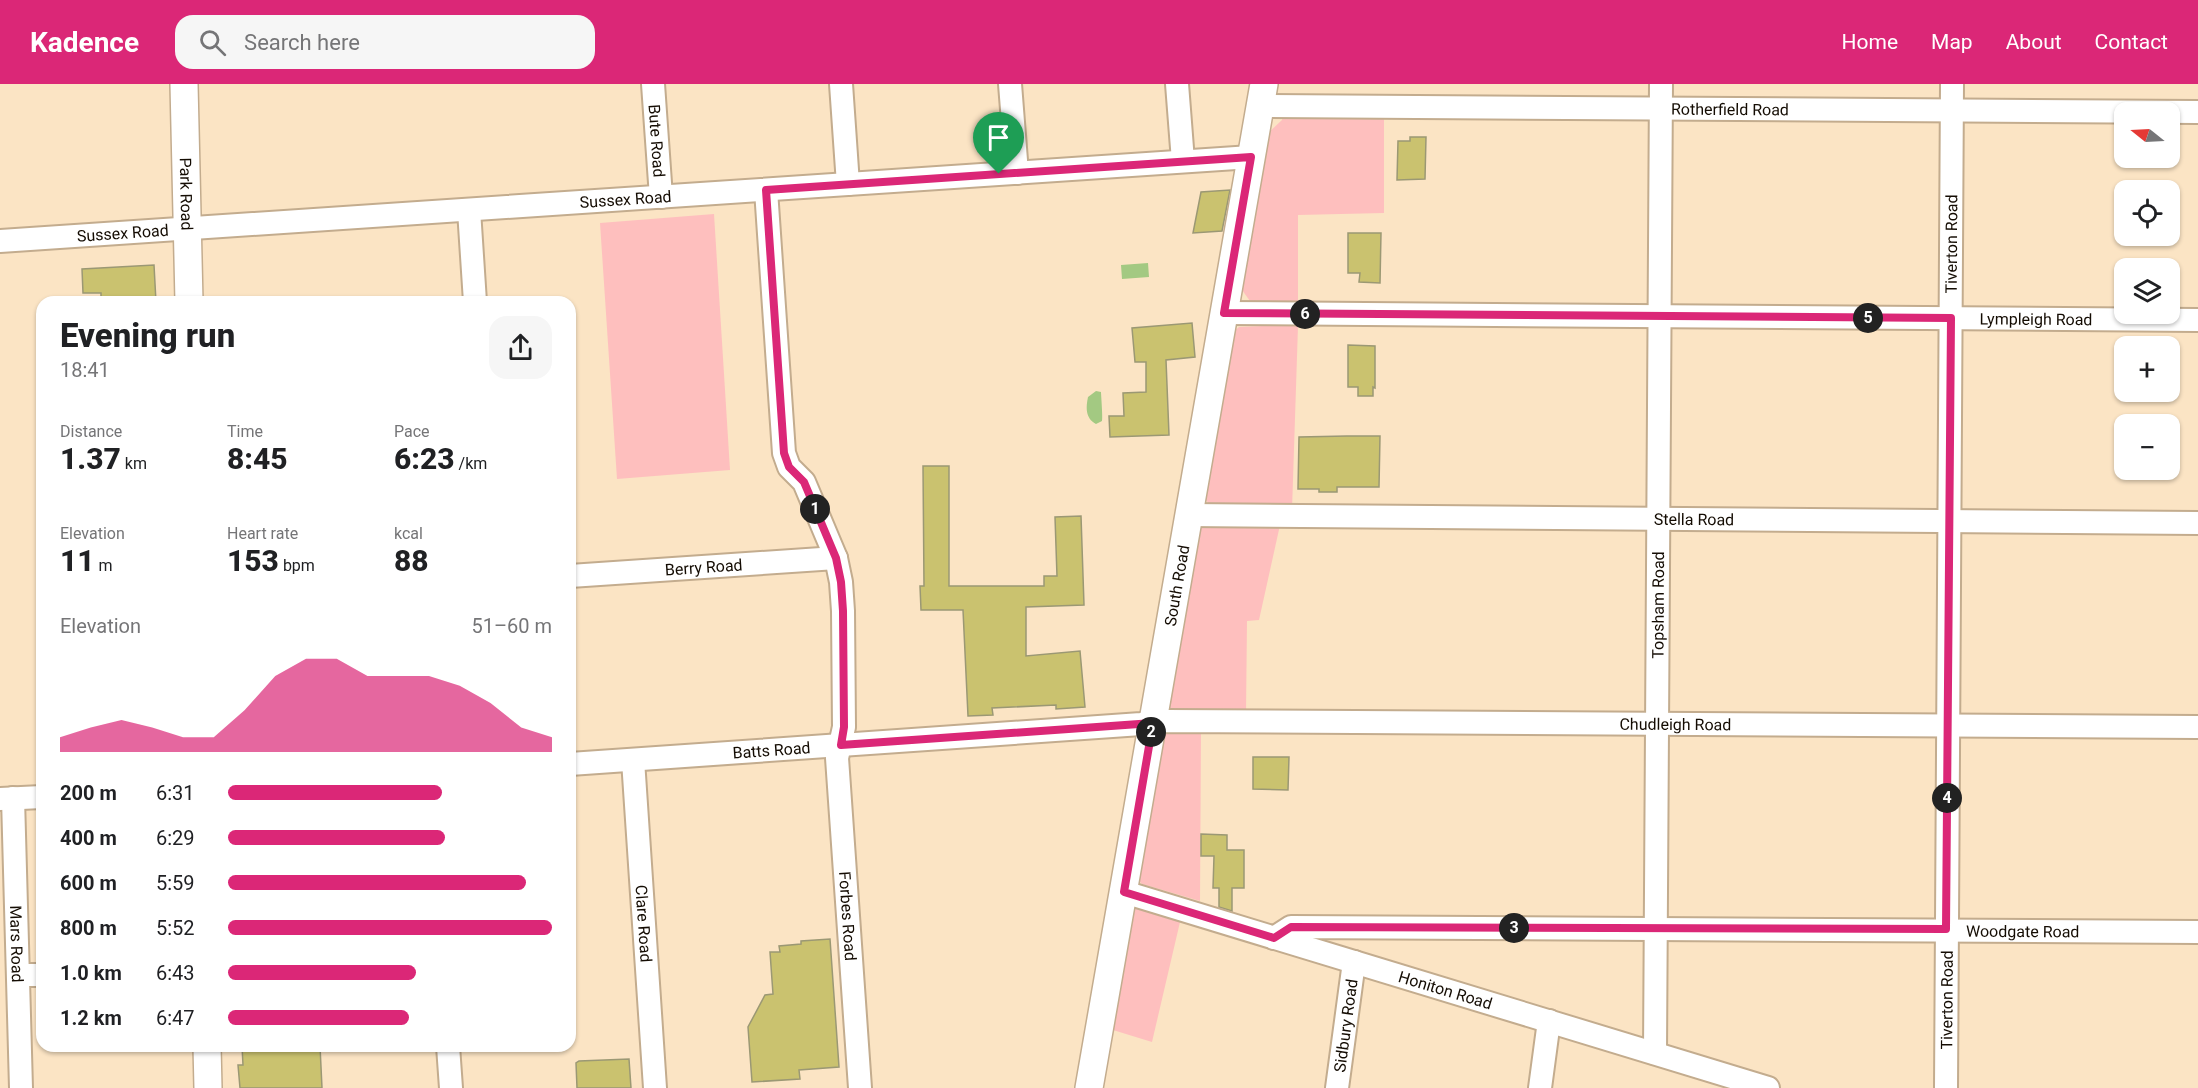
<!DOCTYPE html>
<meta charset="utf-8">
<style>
body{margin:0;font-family:Roboto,sans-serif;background:#f6f6f6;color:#202124;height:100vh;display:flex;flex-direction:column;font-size:22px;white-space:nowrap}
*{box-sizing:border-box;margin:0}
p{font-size:20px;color:#757577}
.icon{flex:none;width:33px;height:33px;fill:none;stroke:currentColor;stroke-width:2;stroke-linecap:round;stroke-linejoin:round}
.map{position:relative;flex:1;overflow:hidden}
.side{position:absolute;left:36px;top:212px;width:540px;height:756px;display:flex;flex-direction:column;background:#fff;border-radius:18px;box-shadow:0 2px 4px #0004}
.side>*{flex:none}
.needle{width:39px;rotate:288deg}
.tools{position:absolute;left:2114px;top:18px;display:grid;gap:12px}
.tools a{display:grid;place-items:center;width:66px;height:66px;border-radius:12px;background:#fff;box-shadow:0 2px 4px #0004;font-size:30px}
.pin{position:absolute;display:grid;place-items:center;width:51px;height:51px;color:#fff;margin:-62px -26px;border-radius:50% 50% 50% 0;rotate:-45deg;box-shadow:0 0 6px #0007}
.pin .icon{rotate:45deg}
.km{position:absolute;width:30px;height:30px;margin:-15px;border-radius:50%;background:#222;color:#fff;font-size:16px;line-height:30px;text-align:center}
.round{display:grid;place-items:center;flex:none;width:63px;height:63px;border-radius:18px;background:#f6f6f6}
.summary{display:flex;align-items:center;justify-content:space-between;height:102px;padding:0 24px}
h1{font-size:33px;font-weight:800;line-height:45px}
.stats{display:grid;grid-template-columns:repeat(3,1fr);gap:9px;height:102px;padding:6px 24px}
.stats div{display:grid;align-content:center}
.stats b{font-size:30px;font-weight:800}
.stats small{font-size:16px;font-weight:400}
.stats p{font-size:16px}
.chart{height:168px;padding:12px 24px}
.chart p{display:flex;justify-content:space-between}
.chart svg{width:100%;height:108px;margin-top:6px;fill:#db2777;opacity:.7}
ul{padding:0 24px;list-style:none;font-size:20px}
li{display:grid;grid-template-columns:96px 72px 1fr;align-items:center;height:45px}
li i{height:15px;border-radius:8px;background:#db2777}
header{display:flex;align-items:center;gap:36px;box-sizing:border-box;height:84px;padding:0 30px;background:#db2777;color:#fff}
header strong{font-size:28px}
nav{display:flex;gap:33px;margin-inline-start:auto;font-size:21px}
.search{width:420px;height:54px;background:#f6f6f6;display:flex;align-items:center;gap:15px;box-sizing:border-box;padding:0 21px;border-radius:18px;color:#757577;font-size:22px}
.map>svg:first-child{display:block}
</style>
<header>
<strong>Kadence</strong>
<div class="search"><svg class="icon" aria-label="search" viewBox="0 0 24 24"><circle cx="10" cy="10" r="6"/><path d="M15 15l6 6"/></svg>Search here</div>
<nav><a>Home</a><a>Map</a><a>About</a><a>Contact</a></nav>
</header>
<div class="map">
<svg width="2198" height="1004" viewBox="0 0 2198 1004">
<rect width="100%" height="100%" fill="#fbe4c4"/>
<path fill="#febfbe" d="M1283 30 1384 31V129L1298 131V221L1248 220 1250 217 1242 206 1264 70 1268 49 1282 36Z
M714 130 730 386 617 395 600 139Z
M1262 242H1298L1292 426 1210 421 1205 415 1232 249 1239 243Z
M1206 441H1280L1259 536 1247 537 1246 629 1172 627 1169 625 1199 445Z
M1201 646 1200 817 1142 800 1138 796 1164 649 1166 647Z
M1134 824 1180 838 1152 958 1113 946Z"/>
<path fill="#a3c982" d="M1148 179 1149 193 1122 195 1121 181Z
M1096 307 1101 308C1101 310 1103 335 1102 337L1096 340C1085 334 1086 323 1088 313Z"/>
<path fill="#cac26f" stroke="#9b9874" stroke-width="1.5" d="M1410 53H1426L1425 95 1397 96 1398 57H1410Z
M1230 106 1222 147 1193 149 1201 108Z
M1348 149H1381L1380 199 1359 198 1360 189H1348Z
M154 181 156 218H101V209H83L82 185Z
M1192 239 1195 273 1166 276 1169 351 1110 353 1109 332H1124L1123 309 1146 308V278H1135L1132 244Z
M1348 261 1375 262V304L1373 303V312H1358V303H1348Z
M1347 352H1380L1379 403H1337V408H1319V405H1298L1299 353Z
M923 382H949V502H1044V492H1057L1055 433 1081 432 1084 521 1026 523V572L1080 567 1085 623 1056 625V621L992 624 993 631 968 632 963 526H921L920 502H924Z
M1253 673H1289L1288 706 1253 705Z
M1201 750 1227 751V766H1244V804H1232V827L1219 823V804H1213L1214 772H1201Z
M830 855 839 983 799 986 800 995 752 998 748 943 765 911 773 910 770 868H780L779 862 801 860V857Z
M242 962H320L322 1004H240L238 981H243Z
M629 975 631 1004H577L576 979 579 977Z"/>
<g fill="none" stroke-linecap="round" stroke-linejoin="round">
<g stroke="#c3ac8e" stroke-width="26">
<g id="minor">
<path id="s1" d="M653 0 661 113"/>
<path d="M841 0 848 100"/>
<path d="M1010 0 1017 89"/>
<path d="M1177 0 1183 77"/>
<path id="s2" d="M1260 22 2198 28"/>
<path id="s3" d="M766 106 784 369 789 383 804 398 836 474 841 498 843 527 844 643 837 674 860 1004"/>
<path d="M469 126 475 218"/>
<path id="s4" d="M0 157 1251 73"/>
<path id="s5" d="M1224 229 2198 236"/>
<path id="s6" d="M1188 431 2198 439"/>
<path id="s7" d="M570 492 836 474"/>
<path id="s8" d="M633 676 655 1004"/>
<path id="s9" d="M570 680 1141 640 1166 637 2198 643"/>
<path id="s10" d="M13 714 21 1004"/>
<path d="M0 715 42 713"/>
<path id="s11" d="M1124 808 1768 1004"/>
<path id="s12" d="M1274 854 1291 843 2198 848"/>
<path d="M18 891H42"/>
<path d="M448 962 451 1004"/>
<path id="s13" d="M1655 969 1661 0"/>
<path id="s14" d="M1337 1004 1354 878"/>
<path d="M1540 1004 1549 937"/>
<path id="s15" d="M1946 1004 1952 0"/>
</g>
</g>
<g stroke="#c3ac8e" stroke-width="30">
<g id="tertiary">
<path id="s16" d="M184 0 189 218"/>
<path d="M207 962 208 1004"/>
<path id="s17" d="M1089 1004 1264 0"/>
</g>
</g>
<use href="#minor" stroke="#fff" stroke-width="22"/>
<use href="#tertiary" stroke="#fff" stroke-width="27"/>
</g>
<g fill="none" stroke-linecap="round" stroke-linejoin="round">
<g stroke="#fff" stroke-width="12">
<path id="route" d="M1251 73 1224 229 1951 234 1946 845 1291 843 1274 854 1124 808 1153 639 841 661 844 643 843 527 841 498 836 474 804 398 789 383 784 369 766 106Z"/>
</g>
<use href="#route" stroke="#db2777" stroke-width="8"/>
</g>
<g text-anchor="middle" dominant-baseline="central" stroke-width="5" stroke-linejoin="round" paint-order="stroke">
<g font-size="16" fill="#140c03" stroke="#fbe4c4">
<text stroke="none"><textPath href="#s2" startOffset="470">Rotherfield Road</textPath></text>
<text stroke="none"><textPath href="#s1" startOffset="57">Bute Road</textPath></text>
<text stroke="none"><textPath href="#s16" startOffset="110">Park Road</textPath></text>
<text stroke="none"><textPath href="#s4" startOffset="627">Sussex Road</textPath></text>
<text stroke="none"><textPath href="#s4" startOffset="123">Sussex Road</textPath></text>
<text stroke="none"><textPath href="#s15" startOffset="844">Tiverton Road</textPath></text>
<text stroke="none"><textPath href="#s5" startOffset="812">Lympleigh Road</textPath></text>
<text stroke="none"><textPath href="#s6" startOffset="506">Stella Road</textPath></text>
<text stroke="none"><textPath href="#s7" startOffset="134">Berry Road</textPath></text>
<text stroke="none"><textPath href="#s17" startOffset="510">South Road</textPath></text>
<text stroke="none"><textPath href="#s13" startOffset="448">Topsham Road</textPath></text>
<text stroke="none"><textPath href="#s9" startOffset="1107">Chudleigh Road</textPath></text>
<text stroke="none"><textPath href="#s9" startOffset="202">Batts Road</textPath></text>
<text stroke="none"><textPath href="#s3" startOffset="742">Forbes Road</textPath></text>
<text stroke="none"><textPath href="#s8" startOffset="164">Clare Road</textPath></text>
<text stroke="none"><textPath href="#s12" startOffset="752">Woodgate Road</textPath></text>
<text stroke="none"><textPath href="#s10" startOffset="146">Mars Road</textPath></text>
<text stroke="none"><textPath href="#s11" startOffset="336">Honiton Road</textPath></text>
<text stroke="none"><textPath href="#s15" startOffset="88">Tiverton Road</textPath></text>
<text stroke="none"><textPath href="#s14" startOffset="63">Sidbury Road</textPath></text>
</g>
</g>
</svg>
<div class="tools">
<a><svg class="needle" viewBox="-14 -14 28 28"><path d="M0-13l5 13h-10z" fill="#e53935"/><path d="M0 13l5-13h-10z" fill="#757577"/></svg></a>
<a><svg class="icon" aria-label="locate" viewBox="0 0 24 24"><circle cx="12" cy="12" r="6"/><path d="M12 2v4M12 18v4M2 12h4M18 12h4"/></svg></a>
<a><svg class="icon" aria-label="layers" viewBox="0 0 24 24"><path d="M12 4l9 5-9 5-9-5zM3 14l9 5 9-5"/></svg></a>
<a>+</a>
<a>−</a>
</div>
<div class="pin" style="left:999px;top:90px;background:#1e9e55"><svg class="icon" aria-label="arrive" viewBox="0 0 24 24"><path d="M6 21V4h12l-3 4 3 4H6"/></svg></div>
<b class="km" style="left:815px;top:425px">1</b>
<b class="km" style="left:1151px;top:648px">2</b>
<b class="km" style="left:1514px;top:844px">3</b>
<b class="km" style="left:1947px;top:714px">4</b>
<b class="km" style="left:1868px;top:234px">5</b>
<b class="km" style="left:1305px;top:230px">6</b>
<section class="side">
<div class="summary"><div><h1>Evening run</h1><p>18:41</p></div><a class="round"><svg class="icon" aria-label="share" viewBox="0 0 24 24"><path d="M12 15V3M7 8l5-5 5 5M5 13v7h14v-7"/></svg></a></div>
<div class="stats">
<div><p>Distance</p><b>1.37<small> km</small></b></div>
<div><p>Time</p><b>8:45</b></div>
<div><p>Pace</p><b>6:23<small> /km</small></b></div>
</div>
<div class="stats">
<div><p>Elevation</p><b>11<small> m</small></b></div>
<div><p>Heart rate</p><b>153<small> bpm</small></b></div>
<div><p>kcal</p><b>88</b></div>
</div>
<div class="chart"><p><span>Elevation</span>51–60 m</p>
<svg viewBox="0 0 160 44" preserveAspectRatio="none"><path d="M0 44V38L10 34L20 31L30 34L40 38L50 38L60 27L70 13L80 6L90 6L100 13L110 13L120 13L130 17L140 24L150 34L160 38V44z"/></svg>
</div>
<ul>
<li><b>200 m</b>6:31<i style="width:66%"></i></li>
<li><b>400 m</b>6:29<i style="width:67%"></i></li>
<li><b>600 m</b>5:59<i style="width:92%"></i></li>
<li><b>800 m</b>5:52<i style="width:100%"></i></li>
<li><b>1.0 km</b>6:43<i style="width:58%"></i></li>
<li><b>1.2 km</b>6:47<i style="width:56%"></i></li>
</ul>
</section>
</div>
